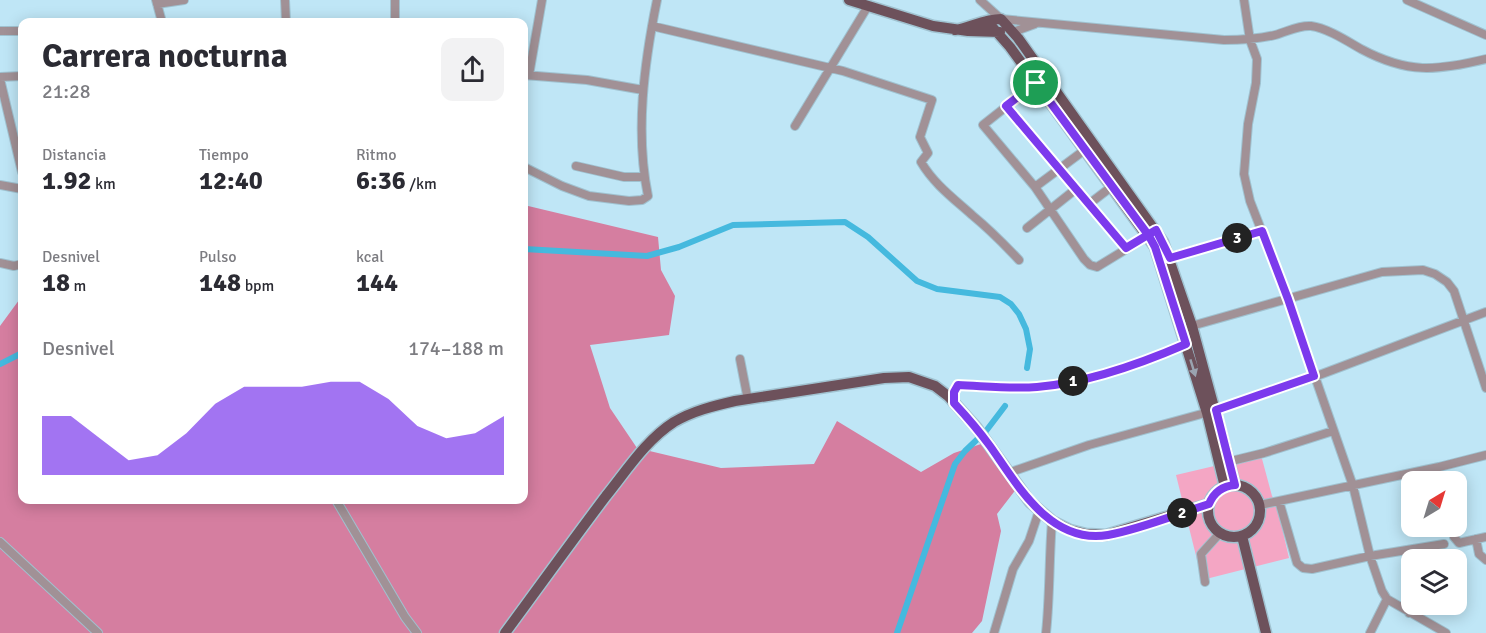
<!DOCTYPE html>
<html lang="es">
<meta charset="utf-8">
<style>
body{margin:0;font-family:Signika,sans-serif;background:#f2f2f3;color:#2b2b33;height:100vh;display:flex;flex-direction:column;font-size:22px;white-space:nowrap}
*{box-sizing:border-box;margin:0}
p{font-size:20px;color:#7c7c81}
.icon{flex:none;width:33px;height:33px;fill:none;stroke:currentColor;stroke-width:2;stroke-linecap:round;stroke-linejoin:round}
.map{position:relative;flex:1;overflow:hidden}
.panel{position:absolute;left:18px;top:18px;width:510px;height:486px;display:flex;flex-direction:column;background:#fff;border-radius:12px;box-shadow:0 3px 15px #0003}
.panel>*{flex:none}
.needle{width:39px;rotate:38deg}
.tools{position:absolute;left:1401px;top:471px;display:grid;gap:12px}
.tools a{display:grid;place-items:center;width:66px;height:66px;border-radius:12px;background:#fff;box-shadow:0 3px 15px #0003;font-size:30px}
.pin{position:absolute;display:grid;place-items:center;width:51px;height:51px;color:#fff;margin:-26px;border:3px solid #fff;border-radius:50%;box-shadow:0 2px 6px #0007}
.km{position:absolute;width:30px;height:30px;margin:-15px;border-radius:50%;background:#222;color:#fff;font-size:16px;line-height:30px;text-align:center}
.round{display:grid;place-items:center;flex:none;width:63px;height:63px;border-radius:12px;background:#f2f2f3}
.summary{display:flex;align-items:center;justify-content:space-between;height:102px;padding:0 24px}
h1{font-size:33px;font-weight:700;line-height:45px}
.metrics{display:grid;grid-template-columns:repeat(3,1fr);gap:9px;height:102px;padding:6px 24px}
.metrics div{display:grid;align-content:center}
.metrics b{font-size:26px;font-weight:700}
.metrics small{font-size:16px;font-weight:400}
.metrics p{font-size:16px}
.chart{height:168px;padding:12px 24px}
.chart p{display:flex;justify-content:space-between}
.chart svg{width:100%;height:108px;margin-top:6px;fill:#7c3aed;opacity:.7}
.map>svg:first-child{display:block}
</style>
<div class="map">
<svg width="1486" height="633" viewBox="0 0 1486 633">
<rect width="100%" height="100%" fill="#bfe6f6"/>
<path fill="#f4a6c4" d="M1261 455 1272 496 1276 502 1289 558 1202 580 1176 475Z"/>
<path fill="#d57ea0" d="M524 205 658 237 661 270 675 296 669 335 590 345 610 408 637 448 721 468 814 464 837 421 921 472 954 453 984 443 1017 488 997 514 1001 531 982 621 972 633H0V326L22 296V500H524Z"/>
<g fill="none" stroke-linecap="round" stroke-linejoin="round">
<path stroke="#45b9de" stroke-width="6" d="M524 249 647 256 679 247 733 225 845 222 868 237 917 281 937 289 1000 297 1011 304 1019 314 1026 329 1030 349 1027 368
M0 364 22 353
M897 633 955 464 965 451 986 431 1005 406"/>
<g stroke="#a0c2d0" stroke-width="10">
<path id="minor" d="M156 0 162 22
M285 0 286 22
M395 0V22
M980 0 1001 19 1224 40C1242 40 1258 39 1275 35 1287 32 1298 25 1311 26 1327 28 1347 41 1361 49 1408 74 1436 71 1486 59
M1244 0 1250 40 1257 59 1256 83 1248 124 1244 174 1250 201 1288 299 1353 486 1370 556 1382 591 1387 599 1446 633
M1407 0 1486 35
M157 4 184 0
M652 26 843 71 932 100 920 137 928 153 921 162C934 184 953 198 972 215 989 229 1004 244 1019 260
M0 31H22
M1013 32 1035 24
M524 75 587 80 643 90
M529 75 542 0
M0 77 22 76
M0 79 22 172
M1036 83 983 125 1035 187 1084 259 1090 265 1097 267 1151 234
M1006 106 1126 248
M795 126 868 6
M576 166 624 177H644
M524 167 562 186 589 196 629 201 642 200 648 196C635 132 644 64 657 0
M0 185 22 189
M1035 187 1090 146
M1089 204 1115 184
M1027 228 1076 189
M1163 259 1262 231
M0 263 14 266 22 264
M1188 327 1382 272 1423 270 1435 274 1447 282 1454 291 1486 388
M740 359 748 400
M954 403V391L958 385C984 386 1011 389 1037 387 1087 383 1140 364 1186 344
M1223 463 1264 453 1333 431
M1439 467 1442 482
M1008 473 1089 445 1216 410 1314 377 1486 312
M336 500 405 617 417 633
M1279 501 1297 563 1303 568 1312 569 1370 556 1444 544
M1260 505 1439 467 1486 455
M1452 526 1454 537 1459 543 1486 537
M1476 539 1479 554 1486 560
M0 542 98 633
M1205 582 1201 554 1220 533
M1409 613 1420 604
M994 633 1013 569 1029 541 1039 511
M1046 633C1050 596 1049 559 1052 521
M1370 633 1387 599"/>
</g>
<g stroke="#a0c2d0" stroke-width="13">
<path id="major" d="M849 0 933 26 968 31 1000 32
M987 21 1010 47 1155 247 1207 413 1225 487
M955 30C971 27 985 19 1001 19L1018 38 1163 242 1192 326 1235 485
M1208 511a26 26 0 1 1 52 0a26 26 0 1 1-52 0Z
M1242 536 1266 633
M505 633C539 587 572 541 606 496 627 470 646 440 674 422 693 411 713 406 735 401L884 378 909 377 935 386 948 396 976 427 1030 502 1052 521 1070 530 1086 534 1106 535 1209 504"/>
</g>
<use href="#minor" stroke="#a19196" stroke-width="8"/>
<use href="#major" stroke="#6d515b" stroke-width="10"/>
</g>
<defs><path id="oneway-solid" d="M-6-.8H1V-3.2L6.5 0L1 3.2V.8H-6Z" transform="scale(1.5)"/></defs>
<use fill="#9aa3b0" href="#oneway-solid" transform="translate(1193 368) rotate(73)"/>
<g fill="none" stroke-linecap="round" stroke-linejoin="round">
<g stroke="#fff" stroke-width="12">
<path id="route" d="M1036 83 1149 236 1155 247 1186 344C1140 364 1087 383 1037 387 1011 389 984 386 958 385L954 392V403C967 417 979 431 990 446 1017 484 1050 545 1108 535 1141 529 1177 514 1209 504 1214 492 1222 486 1235 485L1216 410 1314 376 1288 299 1262 231 1170 258 1156 230 1126 248 1006 106 1036 83"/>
</g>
<use href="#route" stroke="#7c3aed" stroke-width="8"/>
</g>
</svg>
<div class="tools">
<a><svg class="needle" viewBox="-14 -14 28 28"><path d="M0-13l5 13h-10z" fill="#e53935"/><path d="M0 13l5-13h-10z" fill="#7c7c81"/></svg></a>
<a><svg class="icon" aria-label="layers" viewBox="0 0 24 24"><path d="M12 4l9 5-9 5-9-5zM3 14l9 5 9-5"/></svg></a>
</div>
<div class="pin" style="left:1036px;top:83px;background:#1e9e55"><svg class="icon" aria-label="arrive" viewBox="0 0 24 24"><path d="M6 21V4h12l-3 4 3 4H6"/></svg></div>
<b class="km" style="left:1073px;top:381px">1</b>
<b class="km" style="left:1182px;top:513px">2</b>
<b class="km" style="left:1237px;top:238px">3</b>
<section class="panel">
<div class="summary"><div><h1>Carrera nocturna</h1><p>21:28</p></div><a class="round"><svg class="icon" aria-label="share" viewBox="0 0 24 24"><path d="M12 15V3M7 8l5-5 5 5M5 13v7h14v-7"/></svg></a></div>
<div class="metrics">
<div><p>Distancia</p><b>1.92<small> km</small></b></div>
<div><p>Tiempo</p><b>12:40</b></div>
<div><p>Ritmo</p><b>6:36<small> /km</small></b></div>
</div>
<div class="metrics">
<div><p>Desnivel</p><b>18<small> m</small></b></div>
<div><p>Pulso</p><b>148<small> bpm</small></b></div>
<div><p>kcal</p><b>144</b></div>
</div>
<div class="chart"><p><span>Desnivel</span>174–188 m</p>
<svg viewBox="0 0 160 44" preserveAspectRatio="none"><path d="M0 44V20L10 20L20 29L30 38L40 36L50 27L60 15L70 8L80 8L90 8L100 6L110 6L120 13L130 24L140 29L150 27L160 20V44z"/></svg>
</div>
</section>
</div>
